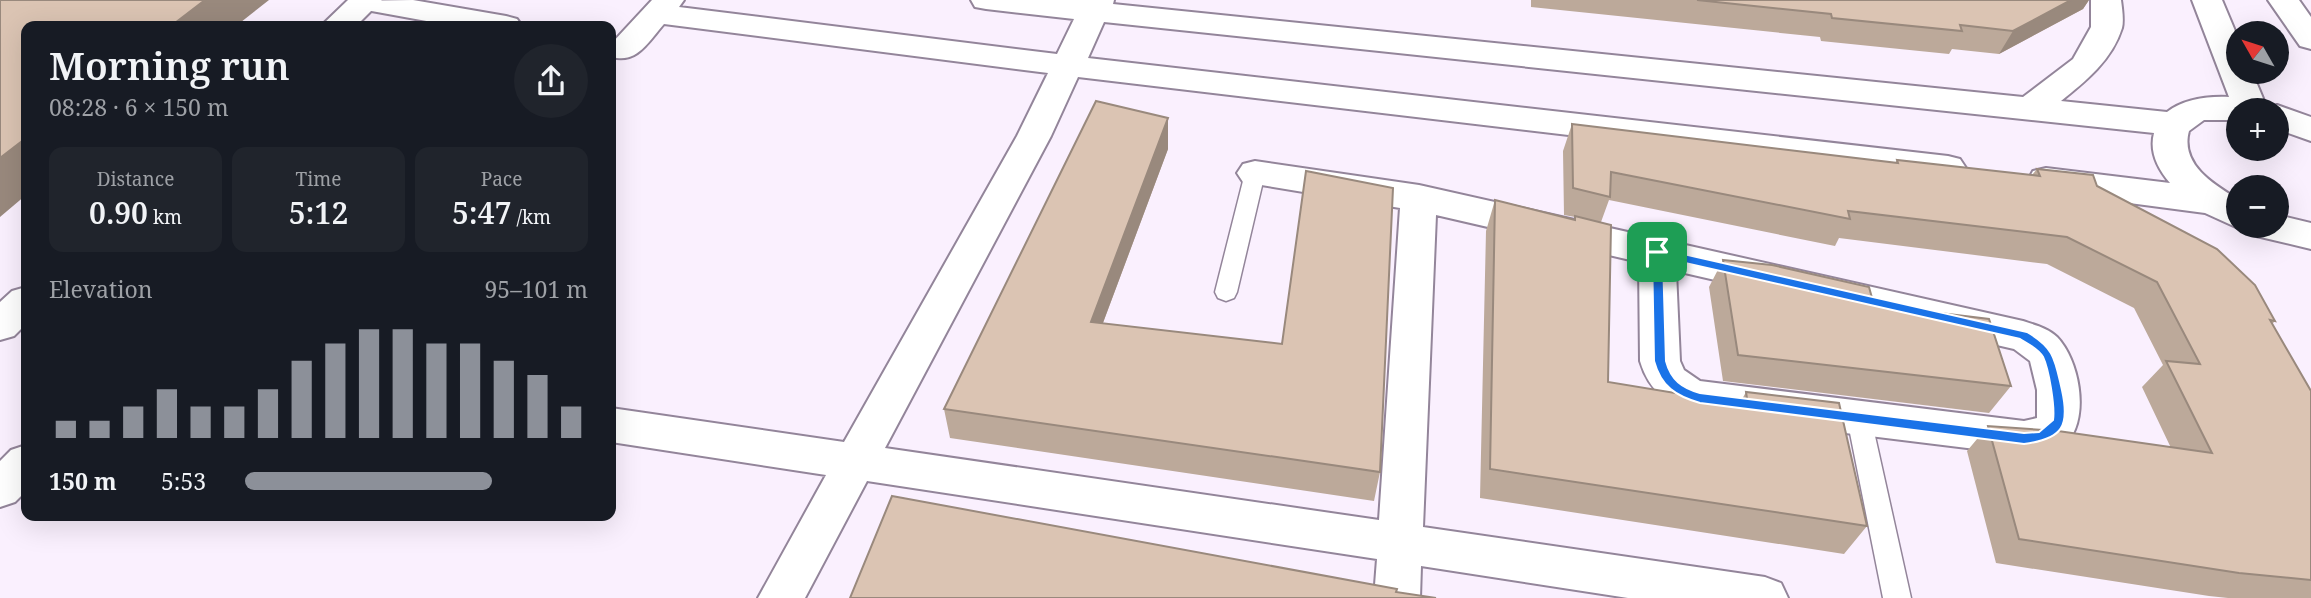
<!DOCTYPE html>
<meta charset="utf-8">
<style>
body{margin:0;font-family:"Noto Serif",serif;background:#20242c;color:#f1f3f6;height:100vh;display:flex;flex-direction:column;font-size:26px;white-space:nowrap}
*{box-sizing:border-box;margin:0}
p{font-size:23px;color:#9ea1a6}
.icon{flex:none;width:38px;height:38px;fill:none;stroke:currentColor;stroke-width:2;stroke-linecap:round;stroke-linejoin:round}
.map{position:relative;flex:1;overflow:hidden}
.sheet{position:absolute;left:21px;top:21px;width:595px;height:500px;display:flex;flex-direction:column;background:#171b24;border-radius:14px;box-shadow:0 7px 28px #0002}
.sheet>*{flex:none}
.needle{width:46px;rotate:309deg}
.buttons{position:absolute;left:2226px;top:21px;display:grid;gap:14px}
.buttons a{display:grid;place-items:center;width:63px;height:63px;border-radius:50%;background:#171b24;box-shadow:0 7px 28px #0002;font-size:35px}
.pin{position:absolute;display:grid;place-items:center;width:60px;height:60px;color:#fff;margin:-30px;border-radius:14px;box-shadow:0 4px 10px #0006}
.round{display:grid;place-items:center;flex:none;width:74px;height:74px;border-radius:37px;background:#20242c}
.summary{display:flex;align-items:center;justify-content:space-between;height:119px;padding:0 28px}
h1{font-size:38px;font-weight:600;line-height:52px}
.metrics{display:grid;grid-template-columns:repeat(3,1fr);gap:10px;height:119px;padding:7px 28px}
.metrics div{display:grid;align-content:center;border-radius:14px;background:#20242c;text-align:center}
.metrics b{font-size:30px;font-weight:600}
.metrics small{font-size:19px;font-weight:400}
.metrics p{font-size:19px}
.chart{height:196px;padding:14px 28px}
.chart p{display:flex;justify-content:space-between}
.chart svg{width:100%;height:126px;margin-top:7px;stroke:#8c9099;stroke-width:6}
ul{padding:0 28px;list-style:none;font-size:23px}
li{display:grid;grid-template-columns:112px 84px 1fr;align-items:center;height:52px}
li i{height:18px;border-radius:9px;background:#8c9099}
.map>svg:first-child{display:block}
</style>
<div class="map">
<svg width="2311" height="598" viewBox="0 0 2311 598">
<rect width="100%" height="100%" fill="#faf0fe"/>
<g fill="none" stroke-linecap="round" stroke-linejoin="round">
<g stroke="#93859a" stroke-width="3">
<path id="lane" d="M1255 166 1262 168 1265 173 1237 292 1234 298 1226 301 1218 298 1215 292 1245 173 1248 168Z
M1859 408 1868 411 1871 418 1911 598H1883L1847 418 1850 411Z"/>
</g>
<g stroke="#93859a" stroke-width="4">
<path id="street" d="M413 0 506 16 517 19 522 26H454L355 8 351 1Z
M652 0H684L679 7 1057 54 1074 19 986 9 975 7 971 0H1114L1113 4 2023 97 2073 59 2091 27V0H2121C2122 8 2124 20 2122 28 2112 60 2086 81 2061 101L2167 112C2184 99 2208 96 2229 97L2192 0H2222L2238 38V72H2252L2267 108 2277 105 2311 117V141L2277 129V110H2238V120H2204L2189 131C2180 164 2213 184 2238 199V226H2245L2238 228 2205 213 2046 192 2033 189 2028 180 2033 171 2046 168 2170 183C2158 169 2149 152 2154 133L1104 22 1088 58 1948 156 1960 159 1966 168 1960 177 1948 180 1078 77 1051 136 885 448 1379 520 1400 208 1243 182 1237 173 1243 164 1255 161 1419 185 2023 321C2035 325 2048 328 2057 337 2079 360 2089 414 2069 440 2060 451 2038 454 2024 455L1700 415C1669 404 1650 394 1640 361L1639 262 1436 215 1423 527 1765 577 1781 583 1788 598H1628L1421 566 1420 598H1374L1377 559 867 481 805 598H758L826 475 611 442V408L844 442 1017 136 1048 73 664 24C648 42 637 64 612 57V43ZM1676 271 2014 349 2030 361 2037 390V418L2024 421 1700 381 1684 370 1680 361Z
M2268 0H2299L2311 17V49L2300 46Z
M2277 215 2311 223V249L2252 235 2247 226H2277Z
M26 445V491L15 502 0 507V461L11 450Z"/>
</g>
<g stroke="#93859a" stroke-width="4">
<path id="secondary" d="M348 0H382L356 26H321Z
M26 287V324L14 336 0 340V302L12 291Z"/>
</g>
<use href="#lane" fill="#fff" fill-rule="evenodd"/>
<use href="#street" fill="#fff" fill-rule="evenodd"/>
<use href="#secondary" fill="#fff" fill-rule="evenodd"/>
</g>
<path fill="#bca99a" d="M1531 0H2089L2083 9 1999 54 1952 49 1949 54 1821 41 1820 37 1531 7Z
M1168 118V149L1103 323 1380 472 1374 501 950 438 944 409Z
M1572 124 1895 163 1897 160 2032 175 2037 169 2097 186 2275 321 2272 324 2311 391V598H2228L2209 596 1996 563 1967 451 1988 426 2171 448 2142 387 2163 365 2134 308 2047 264 1839 238 1835 246 1609 200 1601 222 1608 382 1740 403 1746 392 1867 526 1844 554 1480 498 1486 231 1495 200 1574 220 1575 217 1564 215 1563 151Z
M1723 260 1874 305 2011 386 1989 413 1723 381 1709 287Z"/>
<path fill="#99897d" d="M205 0H269L236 26H171Z
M2071 0H2089L2083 9 1999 54 2013 31Z
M1168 118V149L1092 352 1091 322Z
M26 138V195L0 217V158Z"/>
<path fill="#dbc4b3" stroke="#99897d" stroke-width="2" d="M0 0H205L171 26H26V138L0 158Z
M1697 0H2071L2013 31 1960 25 1962 31 1832 18 1831 14Z
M1096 101 1168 118 1091 322 1282 344 1306 171 1393 188 1380 472 944 409Z
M1572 124 1898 163 1897 160 2040 176 2037 169 2093 175 2097 186 2217 249 2255 285 2275 321 2270 320 2311 391V580L2239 573 2019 539 1988 426 2058 431 2212 453 2166 361 2200 364 2157 282 2067 237 1848 211 1850 219 1611 172 1610 197 1573 188Z
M1495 200 1575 220V216L1611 225 1608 382 1748 405 1746 392 1839 403 1867 526 1490 469Z
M1723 260 1772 265 1869 287 1874 305 1989 319 2011 386 1738 355Z
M892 496 1397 589 1396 592 1436 598H850Z"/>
<path fill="#1a73e8" stroke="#fff" stroke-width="2" fill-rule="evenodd" d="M1657 248 2027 332C2055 348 2055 360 2062 390 2070 426 2063 439 2024 444L1700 403C1676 396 1661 387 1654 361L1652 252ZM1663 258 2020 339C2028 344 2039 349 2043 357 2049 370 2055 407 2053 420L2039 432 2024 433 1700 393C1682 388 1671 380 1666 361Z"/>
</svg>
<div class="buttons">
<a><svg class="needle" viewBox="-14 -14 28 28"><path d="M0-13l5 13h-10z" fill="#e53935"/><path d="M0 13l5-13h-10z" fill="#9ea1a6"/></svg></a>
<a>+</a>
<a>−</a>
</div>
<div class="pin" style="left:1657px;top:252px;background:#1e9e55"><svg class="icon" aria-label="arrive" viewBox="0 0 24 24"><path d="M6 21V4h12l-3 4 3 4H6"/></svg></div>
<section class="sheet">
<div class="summary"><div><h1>Morning run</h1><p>08:28 · 6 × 150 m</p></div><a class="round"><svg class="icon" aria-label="share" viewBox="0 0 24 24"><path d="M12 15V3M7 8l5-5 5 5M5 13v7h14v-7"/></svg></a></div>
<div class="metrics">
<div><p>Distance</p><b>0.90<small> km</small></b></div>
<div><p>Time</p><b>5:12</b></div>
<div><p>Pace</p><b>5:47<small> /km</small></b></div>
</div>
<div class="chart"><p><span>Elevation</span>95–101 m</p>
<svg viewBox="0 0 160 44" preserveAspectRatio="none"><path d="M5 44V38M15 44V38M25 44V33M35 44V27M45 44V33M55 44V33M65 44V27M75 44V17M85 44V11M95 44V6M105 44V6M115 44V11M125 44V11M135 44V17M145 44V22M155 44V33"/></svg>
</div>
<ul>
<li><b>150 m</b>5:53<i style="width:72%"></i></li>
</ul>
</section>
</div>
